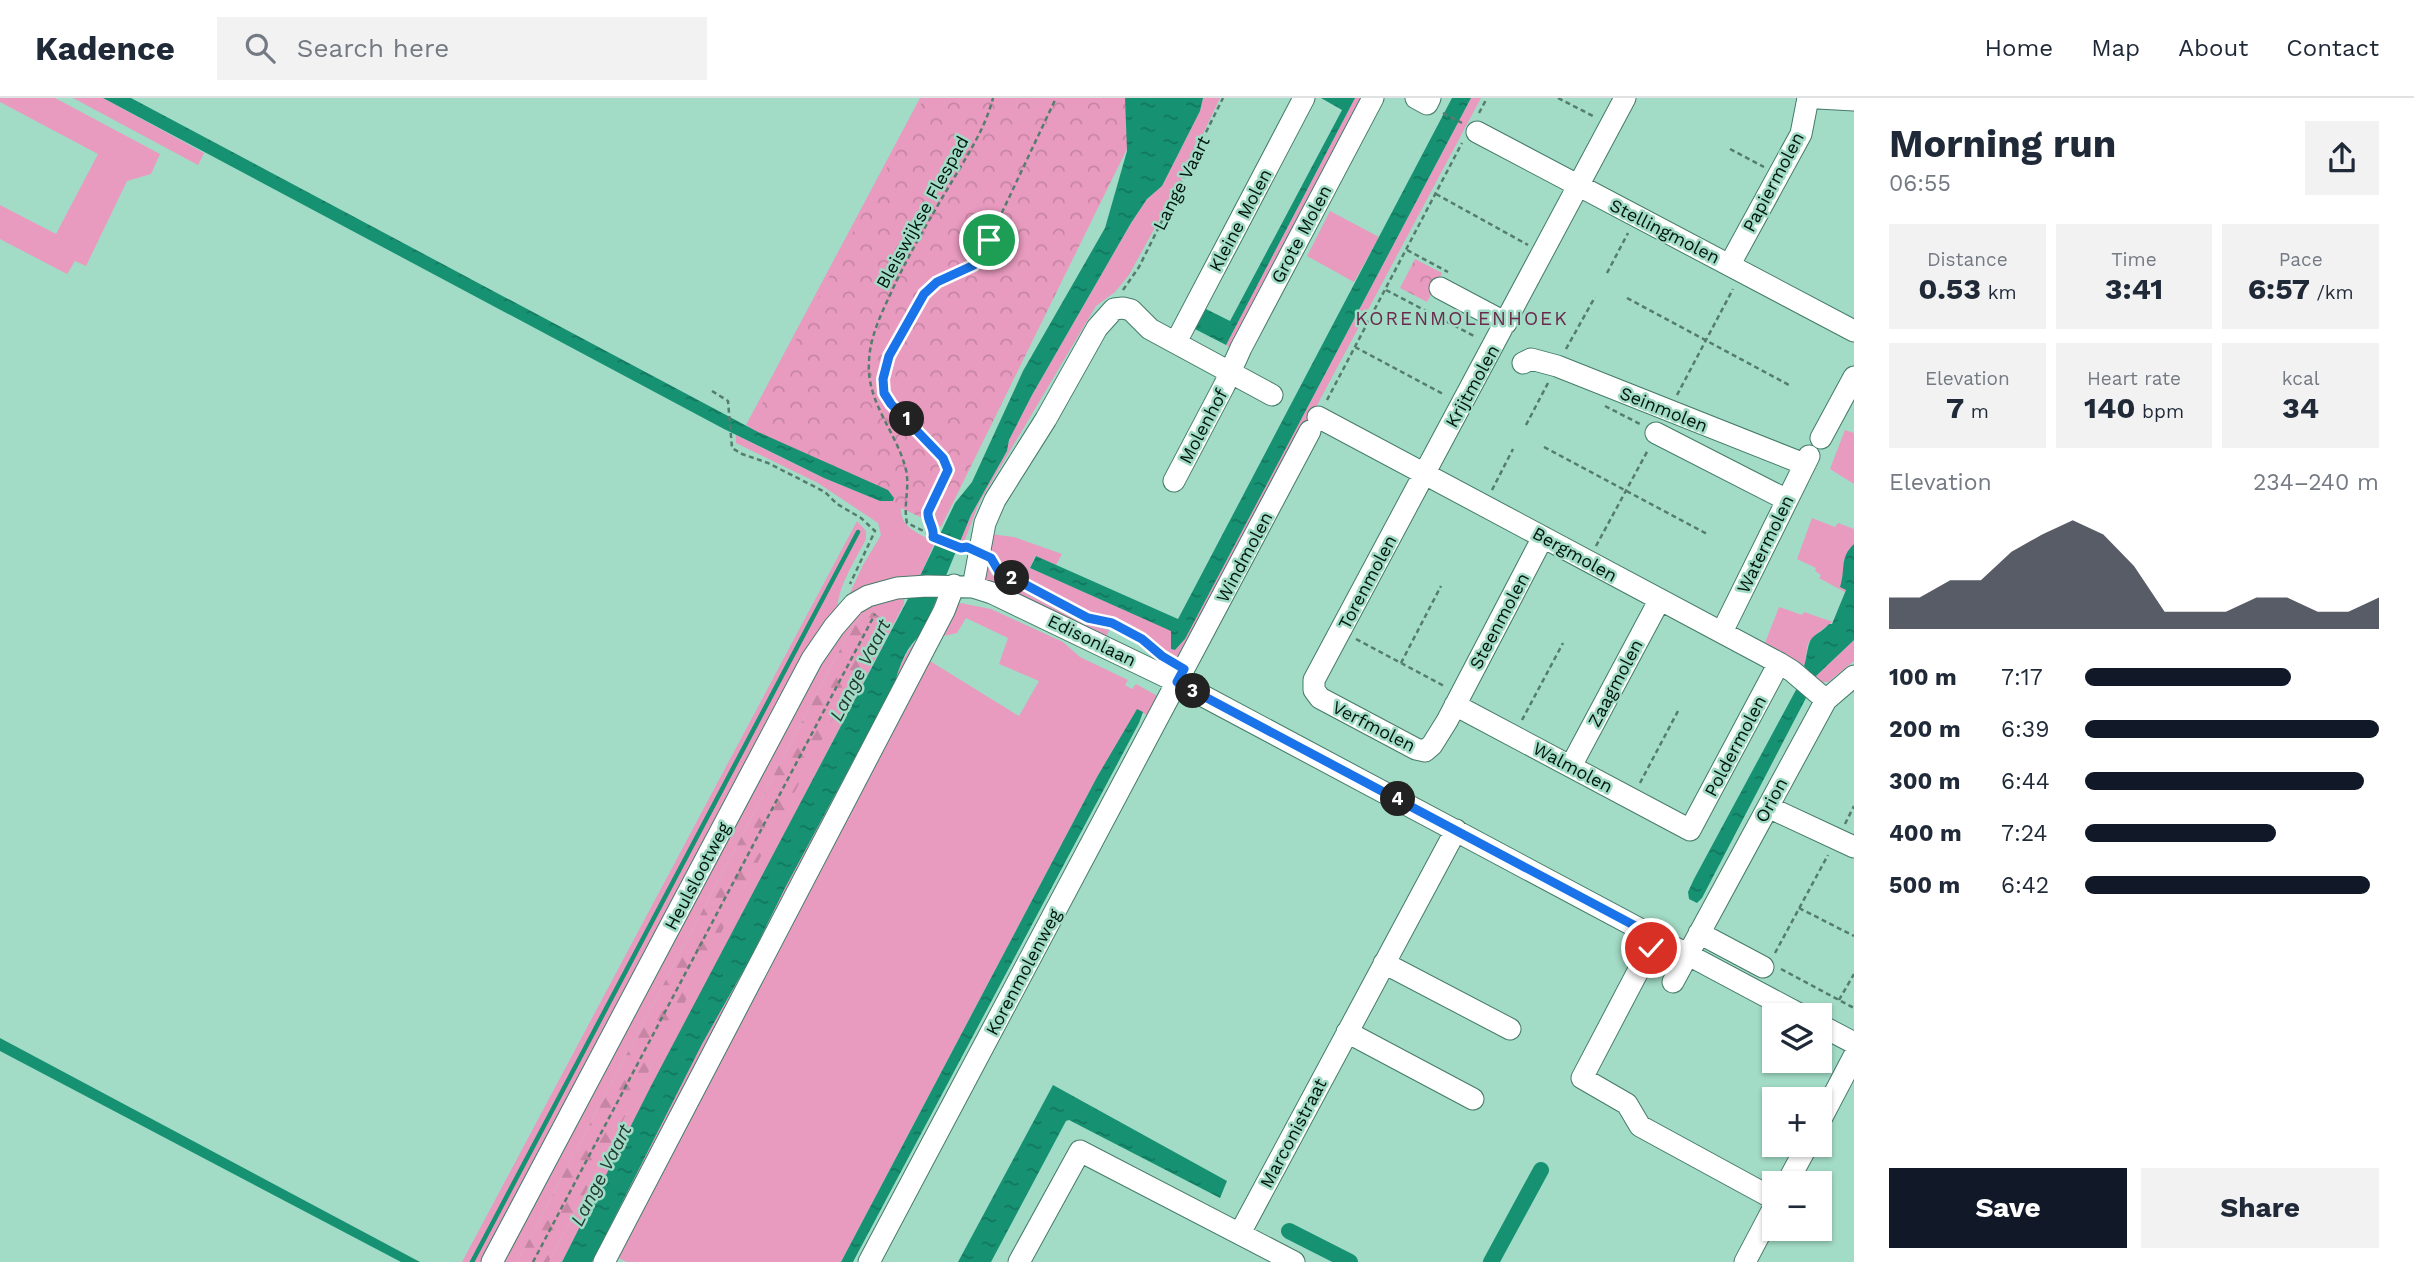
<!DOCTYPE html>
<meta charset="utf-8">
<style>
body{margin:0;font-family:"Work Sans",sans-serif;background:#f2f2f3;color:#1f2937;height:100vh;display:flex;flex-direction:column;font-size:26px;white-space:nowrap}
*{box-sizing:border-box;margin:0}
p{font-size:23px;color:#747a83}
.icon{flex:none;width:38px;height:38px;fill:none;stroke:currentColor;stroke-width:2;stroke-linecap:round;stroke-linejoin:round}
.map{position:relative;flex:1;overflow:hidden}
.side{display:flex;flex-direction:column;background:#fff;width:560px}
.side>*{flex:none}
.tools{position:absolute;left:1762px;top:905px;display:grid;gap:14px}
.tools a{display:grid;place-items:center;width:70px;height:70px;border-radius:0px;background:#fff;box-shadow:0 2px 5px #0004;font-size:35px}
.pin{position:absolute;display:grid;place-items:center;width:60px;height:60px;color:#fff;margin:-30px;border:4px solid #fff;border-radius:50%;box-shadow:0 2px 7px #0007}
.km{position:absolute;width:35px;height:35px;margin:-18px;border-radius:50%;background:#222;color:#fff;font-size:19px;line-height:35px;text-align:center}
.round{display:grid;place-items:center;flex:none;width:74px;height:74px;border-radius:0px;background:#f2f2f3}
.headline{display:flex;align-items:center;justify-content:space-between;height:119px;padding:0 35px}
h1{font-size:38px;font-weight:700;line-height:52px}
.figures{display:grid;grid-template-columns:repeat(3,1fr);gap:10px;height:119px;padding:7px 35px}
.figures div{display:grid;align-content:center;border-radius:0px;background:#f2f2f3;text-align:center}
.figures b{font-size:30px;font-weight:700}
.figures small{font-size:19px;font-weight:400}
.figures p{font-size:19px}
.chart{height:196px;padding:14px 35px}
.chart p{display:flex;justify-content:space-between}
.chart svg{width:100%;height:126px;margin-top:7px;fill:#111827;opacity:.7}
.action{display:flex;gap:14px;margin-top:auto;padding:14px 35px}
.action a{flex:1;height:80px;border-radius:0px;background:#111827;color:#fff;font-size:28px;font-weight:700;line-height:80px;text-align:center}
.action a+a{background:#f2f2f3;color:#1f2937}
ul{padding:0 35px;list-style:none;font-size:23px}
li{display:grid;grid-template-columns:112px 84px 1fr;align-items:center;height:52px}
li i{height:18px;border-radius:9px;background:#111827}
header{display:flex;align-items:center;gap:42px;box-sizing:border-box;height:98px;padding:0 35px;background:#fff;border-bottom:2px solid #e0e1e3}
header strong{font-size:33px}
nav{display:flex;gap:38px;margin-inline-start:auto;font-size:24px}
.search{width:490px;height:63px;background:#f2f2f3;display:flex;align-items:center;gap:18px;box-sizing:border-box;padding:0 24px;border-radius:0px;color:#747a83;font-size:26px}
main{display:flex;flex:1;min-height:0}
.map>svg:first-child{display:block}
</style>
<header>
<strong>Kadence</strong>
<div class="search"><svg class="icon" aria-label="search" viewBox="0 0 24 24"><circle cx="10" cy="10" r="6"/><path d="M15 15l6 6"/></svg>Search here</div>
<nav><a>Home</a><a>Map</a><a>About</a><a>Contact</a></nav>
</header>
<main>
<div class="map">
<svg width="1854" height="1164" viewBox="0 0 1854 1164">
<defs>
<pattern id="forest-firs" width="22" height="20" patternUnits="userSpaceOnUse" patternTransform="scale(1.75)"><rect width="22" height="20" fill="#e99bbf"/><path d="M5 1l3.5 6h-7zM16 11l3.5 6h-7z" fill="#c685a3"/></pattern>
<pattern id="park-crowns" width="20" height="18" patternUnits="userSpaceOnUse" patternTransform="scale(1.75)"><rect width="20" height="18" fill="#e99bbf"/><path d="M2 6a3 3 0 1 1 6 0M12 15a3 3 0 1 1 6 0" fill="none" stroke="#c685a3"/></pattern>
<pattern id="water-ripples" width="26" height="14" patternUnits="userSpaceOnUse" patternTransform="scale(1.75)"><rect width="26" height="14" fill="#169273"/><path d="M2 4q2-2 4 0t4 0M15 11q2-2 4 0t4 0" fill="none" stroke="#12765d"/></pattern>
</defs>
<rect width="100%" height="100%" fill="#a2dbc6"/>
<path fill="#e99bbf" d="M0 0H55L160 56 151 76 127 83 86 168 75 163 67 176 0 141V107L56 136 98 56 0 4Z
M73 0H103L204 55 198 67Z
M920 0H988L902 380C900 422 895 425 935 444L920 478 886 482 849 497 863 467 881 437 878 425 818 385 736 345V337L824 380 880 403 746 327Z
M1203 0H1220L1182 80 1129 177 1115 194 1096 208 979 405 963 447 959 445 971 417 1007 353 1009 342 1032 297 1131 125 1147 101 1162 88 1200 13Z
M1355 0H1367L1233 251 1226 247Z
M1471 0H1481L1179 566 1163 557 1151 544 1143 539 1144 535 1137 532 1135 535 1111 523 1089 519 999 471 993 459 986 456 990 436 1014 439 1062 456 1056 467 1035 458 1030 470 1172 533 1171 550 1175 552 1185 541Z
M1330 113 1379 139 1354 184 1307 158Z
M1845 332 1854 335V386L1830 371Z
M1812 420 1835 429 1838 425 1854 431V446C1839 460 1847 471 1841 489L1846 491 1845 494 1819 480 1821 477 1815 473 1816 470 1797 461Z
M857 423 866 433V441C857 459 835 493 838 513L483 1164H462Z
M982 464 986 465 992 477 1084 526 1109 532 1106 540 985 484Z
M904 497V506L562 1164H549L883 523 874 514 861 519 853 527 517 1164H500L826 556C839 539 852 517 872 507 881 502 893 500 904 497Z
M936 501 946 502 599 1164H592L702 946 750 861 785 790 895 585C899 566 908 551 921 537 928 528 932 512 936 501Z
M955 504 991 511 1063 544 1080 559 1128 582 1125 587 1132 591 1136 586 1161 600 1151 619 1137 612 1097 679 841 1164H627L612 1157 925 560 1019 618 1039 583 999 566 1008 540 966 520 957 535 935 540Z
M1779 509 1802 517 1804 514 1833 524C1829 526 1811 539 1808 546 1806 552 1807 560 1804 568L1765 545Z
M1854 542V563L1828 584H1820L1815 579Z"/>
<path fill="url(#forest-firs)" d="M874 514 884 523 549 1164H517L853 527 861 519Z"/>
<path fill="url(#park-crowns)" d="M924 0H1152L941 429 746 336Z
M1415 161 1442 175 1427 204 1400 190Z"/>
<path fill="url(#water-ripples)" d="M103 0H131L758 334 888 392 894 400 893 403H880L824 380 724 331Z
M1125 0H1203L1200 13 1162 88 1147 101 1131 125 1032 297 1009 342 1007 353 971 417 922 536C907 547 899 568 895 585L785 790 750 861 702 946 592 1164H562L651 988 920 478 955 405 972 384 1023 273 1105 130 1127 53Z
M1321 0H1355L1226 247 1191 229 1202 209 1230 223 1342 12Z
M1452 0H1471L1185 541 1175 552 1171 551V533L1030 470 1036 458 1178 521Z
M1854 446V542L1815 579 1804 568C1807 560 1807 546 1812 540 1817 535 1824 532 1829 526H1832L1846 492 1840 489C1846 471 1839 460 1854 446Z
M1797 590 1806 600 1702 800 1697 805 1689 801 1688 794 1694 781Z
M1137 611 1143 614 1139 625 853 1164H841L1097 679Z
M0 940 420 1164H401L0 953Z
M1053 987 1227 1083 1220 1100 1069 1022 1066 1023 991 1164H958Z"/>
<g fill="none" stroke-linecap="round" stroke-linejoin="round">
<path stroke="#169273" stroke-width="4.5" d="M472 1164 858 434"/>
<path stroke="#169273" stroke-width="16" d="M1289 1133 1350 1164
M1491 1164 1541 1072"/>
<g stroke="#447b69" stroke-width="23">
<path id="minor" d="M1416 0 1427 6 1430 0
M1818 0 1854 2
M1477 34 1854 233
M1730 166 1801 36 1808 0
M1440 190 1506 225
M1176 244 1304 0
M1523 265 1531 261 1557 268 1804 366
M1318 319 1779 565 1792 573 1826 602
M1656 335 1787 402
M1821 340 1854 279
M1174 383 1224 288 1241 250 1373 0
M1543 439 1447 623 1432 647 1425 653 1416 651 1320 600 1314 592V582L1625 0
M973 489 985 425 995 402 1046 321 1097 230 1114 211 1123 210 1131 212 1150 231 1272 297
M1722 534 1809 358
M1455 607 1690 732 1779 565
M1571 668 1659 503
M1768 709 1854 749
M1699 835 1763 869
M1656 839 1582 980 1627 1006 1640 1028 1774 1101
M1384 865 1510 931
M1673 884 1826 602 1854 578
M1820 927 1854 945
M1347 934 1473 1001
M1820 1023 1854 958
M1787 1085 1808 1046
M1240 1135 1456 732
M492 1164 812 561 834 529 854 506 868 498 897 490 927 488 973 489 992 495 1177 584 1801 917
M604 1164 944 513 954 487
M869 1164 1310 333
M1019 1164 1080 1053 1294 1164
M1745 1164 1774 1109"/>
</g>
<path stroke="#557d6e" stroke-width="2.5" stroke-dasharray="5 3.5" stroke-linecap="butt" d="M1558 0 1595 19
M1443 15 1462 25
M1479 15 1487 0
M1730 51 1764 69
M1436 96 1528 147
M1407 152 1448 174
M1607 175 1628 135
M1123 192 1139 169 1223 0
M1386 192 1476 239
M1627 200 1789 287
M1355 249 1445 297
M1566 251 1595 199
M712 293 728 303 732 350 742 356 768 365 825 394 837 406 861 420 875 433 850 486
M1677 297 1733 191
M1327 302 1462 45
M1605 308 1640 326
M1526 327 1548 285
M1544 349 1709 437
M1492 392 1513 351
M934 439C935 430 927 423 928 414L948 372 943 361 884 295 883 281 889 258 908 221 924 196 937 184 974 167 989 142 1056 0
M1596 448 1648 352
M961 451 907 425C903 407 910 390 906 372 897 334 866 305 869 263 870 240 880 218 890 197 907 159 929 122 951 85 967 58 985 31 993 0
M995 468 998 472 1077 514
M1092 521C1115 524 1142 536 1157 553
M1356 541 1446 589
M1401 565 1441 488
M1522 622 1563 545
M1640 685 1678 613
M1845 726 1854 708
M1799 810 1854 838
M1775 855 1828 757
M1781 871 1854 910
M1839 902 1854 876
M533 1164 875 516"/>
<use href="#minor" stroke="#fff" stroke-width="21"/>
</g>
<g fill="none" stroke-linecap="round" stroke-linejoin="round">
<g stroke="#fff" stroke-width="14">
<path id="route" d="M989 142 974 167 937 184 924 196 889 258 883 281 884 295 891 306 943 360 948 372 928 414C927 423 935 430 933 439L961 450 967 449 991 460 998 472 1088 520 1112 525 1142 541 1162 558 1184 571 1177 584 1656 839 1651 850"/>
</g>
<use href="#route" stroke="#1a73e8" stroke-width="9"/>
</g>
<g text-anchor="middle" dominant-baseline="central" stroke-width="5" stroke-linejoin="round" paint-order="stroke">
<g font-size="18" fill="#01160f" stroke="#a2dbc6">
<text transform="translate(1773 84) rotate(-62)">Papiermolen</text>
<text transform="translate(1181 85) rotate(-63)">Lange Vaart</text>
<text transform="translate(922 114) rotate(-61)">Bleiswijkse Flespad</text>
<text transform="translate(1240 122) rotate(-62)">Kleine Molen</text>
<text transform="translate(1665 133) rotate(27)">Stellingmolen</text>
<text transform="translate(1301 136) rotate(-62)">Grote Molen</text>
<text transform="translate(1472 288) rotate(-61)">Krijtmolen</text>
<text transform="translate(1664 311) rotate(22)">Seinmolen</text>
<text transform="translate(1203 328) rotate(-62)">Molenhof</text>
<text transform="translate(1765 446) rotate(-64)">Watermolen</text>
<text transform="translate(1575 456) rotate(29)">Bergmolen</text>
<text transform="translate(1244 459) rotate(-62)">Windmolen</text>
<text transform="translate(1367 484) rotate(-62)">Torenmolen</text>
<text transform="translate(1499 523) rotate(-62)">Steenmolen</text>
<text transform="translate(1092 542) rotate(26)">Edisonlaan</text>
<text transform="translate(1615 585) rotate(-62)">Zaagmolen</text>
<text transform="translate(1374 628) rotate(27)">Verfmolen</text>
<text transform="translate(1735 648) rotate(-62)">Poldermolen</text>
<text transform="translate(1573 669) rotate(28)">Walmolen</text>
<text transform="translate(1771 702) rotate(-62)">Orion</text>
<text transform="translate(697 778) rotate(-62)">Heulslootweg</text>
<text transform="translate(1023 874) rotate(-62)">Korenmolenweg</text>
<text transform="translate(1293 1035) rotate(-62)">Marconistraat</text>
</g>
<g font-size="19" letter-spacing="2" fill="#6a2a4b" stroke="#a2dbc6">
<text x="1462" y="220">KORENMOLENHOEK</text>
</g>
<g font-size="19" font-style="italic" fill="#233b33" stroke="#a2dbc6">
<text transform="translate(860 572) rotate(-63)">Lange Vaart</text>
<text transform="translate(601 1077) rotate(-63)">Lange Vaart</text>
</g>
</g>
</svg>
<div class="tools">
<a><svg class="icon" aria-label="layers" viewBox="0 0 24 24"><path d="M12 4l9 5-9 5-9-5zM3 14l9 5 9-5"/></svg></a>
<a>+</a>
<a>−</a>
</div>
<div class="pin" style="left:989px;top:142px;background:#1e9e55"><svg class="icon" aria-label="arrive" viewBox="0 0 24 24"><path d="M6 21V4h12l-3 4 3 4H6"/></svg></div>
<div class="pin" style="left:1651px;top:850px;background:#d93025"><svg class="icon" aria-label="check" viewBox="0 0 24 24"><path d="M5 12l5 5 9-10"/></svg></div>
<b class="km" style="left:907px;top:321px">1</b>
<b class="km" style="left:1012px;top:480px">2</b>
<b class="km" style="left:1193px;top:593px">3</b>
<b class="km" style="left:1398px;top:701px">4</b>
</div>
<section class="side">
<div class="headline"><div><h1>Morning run</h1><p>06:55</p></div><a class="round"><svg class="icon" aria-label="share" viewBox="0 0 24 24"><path d="M12 15V3M7 8l5-5 5 5M5 13v7h14v-7"/></svg></a></div>
<div class="figures">
<div><p>Distance</p><b>0.53<small> km</small></b></div>
<div><p>Time</p><b>3:41</b></div>
<div><p>Pace</p><b>6:57<small> /km</small></b></div>
</div>
<div class="figures">
<div><p>Elevation</p><b>7<small> m</small></b></div>
<div><p>Heart rate</p><b>140<small> bpm</small></b></div>
<div><p>kcal</p><b>34</b></div>
</div>
<div class="chart"><p><span>Elevation</span>234–240 m</p>
<svg viewBox="0 0 160 44" preserveAspectRatio="none"><path d="M0 44V33L10 33L20 27L30 27L40 17L50 11L60 6L70 11L80 22L90 38L100 38L110 38L120 33L130 33L140 38L150 38L160 33V44z"/></svg>
</div>
<ul>
<li><b>100 m</b>7:17<i style="width:70%"></i></li>
<li><b>200 m</b>6:39<i style="width:100%"></i></li>
<li><b>300 m</b>6:44<i style="width:95%"></i></li>
<li><b>400 m</b>7:24<i style="width:65%"></i></li>
<li><b>500 m</b>6:42<i style="width:97%"></i></li>
</ul>
<div class="action"><a>Save</a><a>Share</a></div>
</section>
</main>
